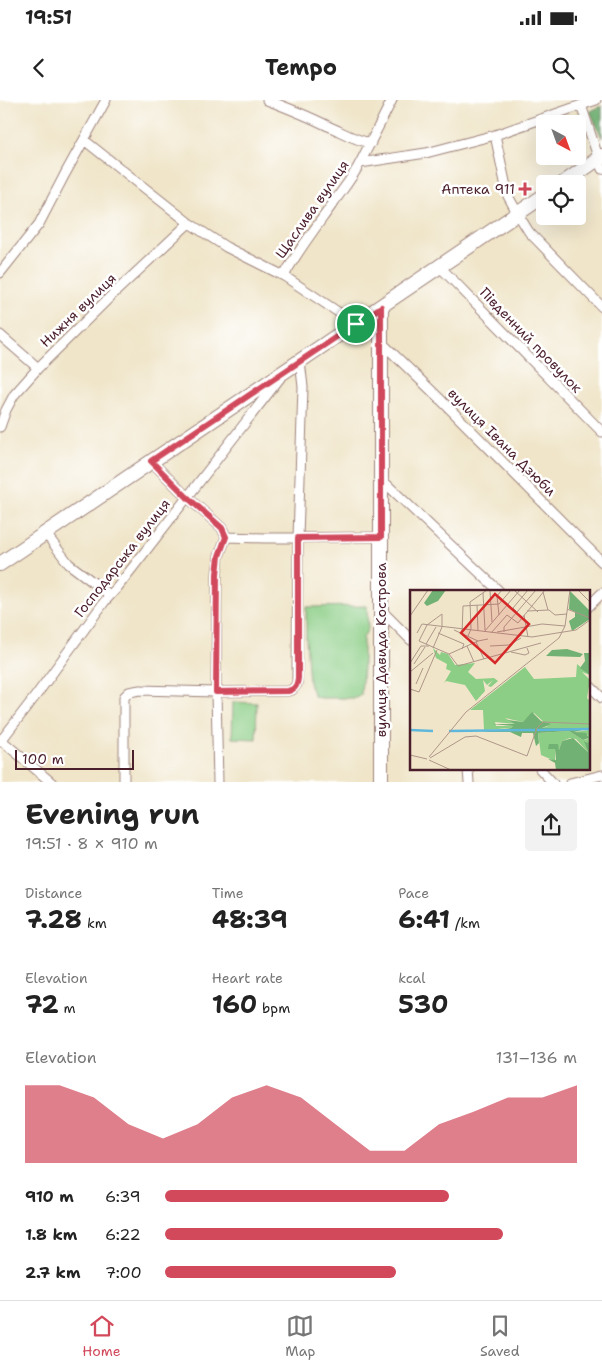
<!DOCTYPE html>
<meta charset="utf-8">
<style>
body{margin:0;font-family:"Shantell Sans",sans-serif;background:#f2f2f2;color:#222;height:100vh;display:flex;flex-direction:column;font-size:19px;white-space:nowrap}
*{box-sizing:border-box;margin:0}
p{font-size:16px;color:#767676}
.icon{flex:none;width:28px;height:28px;fill:none;stroke:currentColor;stroke-width:2;stroke-linecap:round;stroke-linejoin:round}
.map{position:relative;height:682px;overflow:hidden}
.drawer{display:flex;flex-direction:column;background:#fff;flex:1}
.drawer>*{flex:none}
.needle{width:32px;rotate:139deg}
.tools{position:absolute;left:536px;top:15px;display:grid;gap:10px}
.tools a{display:grid;place-items:center;width:50px;height:50px;border-radius:5px;background:#fff;box-shadow:0 5px 20px #0002;font-size:25px}
.scale{position:absolute;left:15px;bottom:12px;width:119px;box-sizing:border-box;padding-left:5px;border:2px solid #4a1f2b;border-top:0;font-size:14px;line-height:18px;white-space:nowrap;color:#4a1f2b;-webkit-text-stroke:4px #fff;paint-order:stroke}
.pin{position:absolute;display:grid;place-items:center;width:42px;height:42px;color:#fff;margin:-21px;border:2px solid #fff;border-radius:50%;box-shadow:0 1px 5px #0007}
.round{display:grid;place-items:center;flex:none;width:52px;height:52px;border-radius:5px;background:#f2f2f2}
.overview{display:flex;align-items:center;justify-content:space-between;height:85px;padding:0 25px}
h1{font-size:28px;font-weight:700;line-height:38px}
.metrics{display:grid;grid-template-columns:repeat(3,1fr);gap:8px;height:85px;padding:5px 25px}
.metrics div{display:grid;align-content:center}
.metrics b{font-size:25px;font-weight:700}
.metrics small{font-size:14px;font-weight:400}
.metrics p{font-size:14px}
.chart{height:140px;padding:10px 25px}
.chart p{display:flex;justify-content:space-between}
.chart svg{width:100%;height:90px;margin-top:5px;fill:#d1495b;opacity:.7}
ul{padding:0 25px;list-style:none;font-size:16px}
li{display:grid;grid-template-columns:80px 60px 1fr;align-items:center;height:38px}
li i{height:12px;border-radius:6px;background:#d1495b}
.status{display:flex;justify-content:space-between;align-items:center;height:35px;padding:0 25px;background:#fff;direction:ltr}
.status svg{height:14px;fill:currentColor}
header{display:flex;justify-content:space-between;align-items:center;height:65px;padding:0 25px;background:#fff;font-size:22px;font-weight:700}
.dock{display:flex;justify-content:space-around;align-items:center;height:70px;border-top:1px solid #e0e0e0;background:#fff;font-size:14px;color:#767676}
.dock a{display:grid;justify-items:center;gap:2px}
.dock .on{color:#d1495b}
.map>svg:first-child{display:block}
</style>
<div class="status"><b>19:51</b><svg viewBox="0 0 49 12"><path d="M0 12V9h3v3zM5 12V6h3v6zM10 12V3h3v9zM15 12V0h3v12zM26 1h20v11H26zM47 4h2v5h-2z"/></svg></div>
<header><svg class="icon" aria-label="back" viewBox="0 0 24 24"><path d="M15 5l-7 7 7 7"/></svg>Tempo<svg class="icon" aria-label="search" viewBox="0 0 24 24"><circle cx="10" cy="10" r="6"/><path d="M15 15l6 6"/></svg></header>
<div class="map">
<svg width="602" height="683" viewBox="0 0 602 683">
<rect width="100%" height="100%" fill="#fff"/>
<filter id="ink" filterUnits="userSpaceOnUse"><feTurbulence type="fractalNoise" baseFrequency=".02" numOctaves="2"/><feDisplacementMap in="SourceGraphic" scale="10" xChannelSelector="R" yChannelSelector="G"/><feConvolveMatrix kernelMatrix="1 2 1 2 8 2 1 2 1" color-interpolation-filters="sRGB"/></filter>
<filter id="wash" filterUnits="userSpaceOnUse"><feTurbulence type="fractalNoise" baseFrequency=".0096" numOctaves="4" result="noise"/><feDisplacementMap in="SourceGraphic" scale="20" xChannelSelector="R" yChannelSelector="G"/><feGaussianBlur stdDeviation="1.12" result="paint"/><feColorMatrix in="noise" values="0 0 0 0 0 0 0 0 0 0 0 0 0 0 0 0 0 1.4 0 .05"/><feComposite in="paint" operator="in"/></filter>
<g filter="url(#wash)">
<rect width="100%" height="100%" fill="#f0e5c9"/>
<path fill="#8cce86" stroke="#6b7658" d="M367 506 368 529 363 538V567L361 595 356 598H320L314 596 309 583 306 538V507Z
M233 602 257 603 256 639 232 638Z"/>
<path fill="#71b173" stroke="#5e684f" d="M602 6V38L590 11Z"/>
</g>
<g filter="url(#ink)">
<g fill="none" stroke-linecap="round" stroke-linejoin="round">
<g stroke="#9d827a" stroke-width="11">
<path id="street" d="M267 0C288 8 308 16 328 26 344 33 354 40 371 43
M581 5 602 69
M495 35 508 96 518 114 529 132 602 207
M84 40 189 123 226 147 284 176 356 224
M360 63 392 0
M440 167 602 332
M0 173 39 124 65 74 106 0
M284 176C298 150 317 126 334 102 343 89 353 77 360 63L426 53 495 35 596 0
M0 235 38 268
M381 242 437 296 602 462
M0 327 6 310 14 295 38 268 111 196 189 123
M151 361 187 397 222 428 226 437 219 456 217 474 216 592 218 683
M381 379 499 491
M46 434 69 464 110 495
M226 437 265 438 381 437
M588 507 602 493
M381 510 411 540
M588 584 602 598
M0 639 52 683
M0 642 37 594 105 501 116 489 280 278
M468 669 469 683
M540 669 553 683
M124 683V597L129 592 140 590 216 592 288 591 292 590 297 584 298 438 303 287 300 261
M570 683 602 675"/>
</g>
<g stroke="#9d827a" stroke-width="16">
<path id="secondary" d="M562 84 602 56
M0 464 545 95
M381 683V207"/>
</g>
<use href="#street" stroke="#fff" stroke-width="9"/>
<use href="#secondary" stroke="#fff" stroke-width="14"/>
</g>
</g>
<g fill="none" stroke-linecap="round" stroke-linejoin="round" filter="url(#ink)">
<g stroke="#fff" stroke-width="10">
<path id="route" d="M381 207V437L298 438V578C297 585 296 589 288 591L216 592 217 474 219 456 226 437 222 428 187 397 151 361Z"/>
</g>
<use href="#route" stroke="#d1495b" stroke-width="6"/>
</g>
<path fill="#d1495b" stroke="#fff" stroke-width="2" d="M522.5 81.5h5v5h5v5h-5v5h-5v-5h-5v-5h5z"/>
<g text-anchor="middle" dominant-baseline="central" stroke-width="5" stroke-linejoin="round" paint-order="stroke">
<g font-size="14" fill="#4a1f2b" stroke="#fff" text-anchor="end">
<text x="515" y="89">Аптека 911</text>
</g>
<g font-size="14" fill="#4a1f2b" stroke="#fff">
<text transform="translate(312 109) rotate(-55)">Щаслива вулиця</text>
<text transform="translate(78 210) rotate(-44)">Нижня вулиця</text>
<text transform="translate(531 240) rotate(46)">Південний провулок</text>
<text transform="translate(502 342) rotate(45)">вулиця Івана Дзюби</text>
<text transform="translate(122 458) rotate(-52)">Господарська вулиця</text>
<text transform="translate(381 550) rotate(-90)">вулиця Давида Кострова</text>
</g>
</g>
<g transform="translate(410 490)">
<rect width="180" height="180" fill="#f0e5c9"/>
<path d="M23 58 30 65 31 62 38 64 45 75 65 73 58 82 66 89 84 88 88 91 81 97 78 96 83 90 77 95 73 90 75 101 66 111 55 95 36 91 34 93 41 81 36 79 37 74 26 68ZM167 74 180 85 172 82 180 90 177 108 180 111V138H132L138 136 124 123 113 132 95 128 106 134 85 132 86 136H103L101 138 74 140 73 120H60L115 77 124 89 166 87ZM180 140V151L178 154 175 151 178 162 166 149 160 148 152 151 149 160 146 154H139V159H145V171L131 165 128 143 159 141 173 150 178 149V145L164 142Z" fill="#8cce86"/>
<path d="M23 0H36L28 11 17 16 14 13ZM160 1 180 21V29L162 41 159 31 165 27V22L159 19ZM157 59 173 64 170 67 136 66 142 60ZM174 63H180V85L170 78 175 71ZM122 122 131 131 141 134 132 138H180L164 142 176 143 179 148 173 150 159 141 128 143 129 153 126 156 123 143H112L111 147 100 142H71L101 138 103 136 82 134H105L98 130 113 132ZM163 148 178 162 174 151 178 153 180 151V180H146L145 173 138 169 146 170 145 159H138L139 154H148L149 160 152 151Z" fill="#71b173"/>
<path fill="none" stroke="#5fb8dc" stroke-width="2.5" d="M0 140 23 141M127 140 180 139M39 141 125 140"/>
<path fill="none" stroke="#ae968a" stroke-width="1" d="M104 0 128 22M168 0 180 12M80 1 82 32M133 2 138 20M73 3 75 40M67 15 68 41M157 19 180 28M117 21 139 20 145 25 157 24M107 22 103 18 118 0M32 24 17 35 9 51 39 64 68 51M89 25 87 6 92 0M114 25 118 47M0 26 18 0M44 40 68 51 78 49M74 42 110 0M87 42 132 34 155 36M94 42V37L126 0M7 43 12 34 122 47 166 40 180 30M28 43 54 54 52 59M81 43 97 25 108 33 135 0M52 44 53 16 89 14 101 0M58 46 61 39 60 12 77 0M66 52 74 69M16 54 26 37M57 56 64 72M80 56 99 55 111 48M23 58 32 37V24M101 62 115 65 119 63 117 58M39 64 48 76 131 53M0 73 11 56H19M4 74 15 57M0 82 23 63M6 94 13 78M0 99 9 102 27 60M0 165 17 169M19 167 56 122 149 48 155 36 160 0M20 168 55 147 66 146 117 166 127 138 133 132 180 134M19 170 41 180"/>
<path fill="#d62828" fill-opacity="0.15" stroke="#d62828" stroke-width="2.5" d="M85 4 119 34 85 73 51 43Z"/>
<rect width="180" height="180" fill="none" stroke="#4a1f2b" stroke-width="2.5"/>
</g>
</svg>
<div class="tools">
<a><svg class="needle" viewBox="-14 -14 28 28"><path d="M0-13l5 13h-10z" fill="#e53935"/><path d="M0 13l5-13h-10z" fill="#767676"/></svg></a>
<a><svg class="icon" aria-label="locate" viewBox="0 0 24 24"><circle cx="12" cy="12" r="6"/><path d="M12 2v4M12 18v4M2 12h4M18 12h4"/></svg></a>
</div>
<div class="scale">100 m</div>
<div class="pin" style="left:356px;top:224px;background:#1e9e55"><svg class="icon" aria-label="arrive" viewBox="0 0 24 24"><path d="M6 21V4h12l-3 4 3 4H6"/></svg></div>
</div>
<section class="drawer">
<div class="overview"><div><h1>Evening run</h1><p>19:51 · 8 × 910 m</p></div><a class="round"><svg class="icon" aria-label="share" viewBox="0 0 24 24"><path d="M12 15V3M7 8l5-5 5 5M5 13v7h14v-7"/></svg></a></div>
<div class="metrics">
<div><p>Distance</p><b>7.28<small> km</small></b></div>
<div><p>Time</p><b>48:39</b></div>
<div><p>Pace</p><b>6:41<small> /km</small></b></div>
</div>
<div class="metrics">
<div><p>Elevation</p><b>72<small> m</small></b></div>
<div><p>Heart rate</p><b>160<small> bpm</small></b></div>
<div><p>kcal</p><b>530</b></div>
</div>
<div class="chart"><p><span>Elevation</span>131–136 m</p>
<svg viewBox="0 0 160 44" preserveAspectRatio="none"><path d="M0 44V6L10 6L20 12L30 25L40 32L50 25L60 12L70 6L80 12L90 25L100 38L110 38L120 25L130 19L140 12L150 12L160 6V44z"/></svg>
</div>
<ul>
<li><b>910 m</b>6:39<i style="width:69%"></i></li>
<li><b>1.8 km</b>6:22<i style="width:82%"></i></li>
<li><b>2.7 km</b>7:00<i style="width:56%"></i></li>
</ul>
</section>
<nav class="dock">
<a class="on"><svg class="icon" aria-label="home" viewBox="0 0 24 24"><path d="M3 11l9-7 9 7M6 9v11h12V9"/></svg>Home</a>
<a><svg class="icon" aria-label="map" viewBox="0 0 24 24"><path d="M3 6l6-2 6 2 6-2v14l-6 2-6-2-6 2zM9 4v14M15 6v14"/></svg>Map</a>
<a><svg class="icon" aria-label="saved" viewBox="0 0 24 24"><path d="M7 4h10v16l-5-4-5 4z"/></svg>Saved</a>
</nav>
